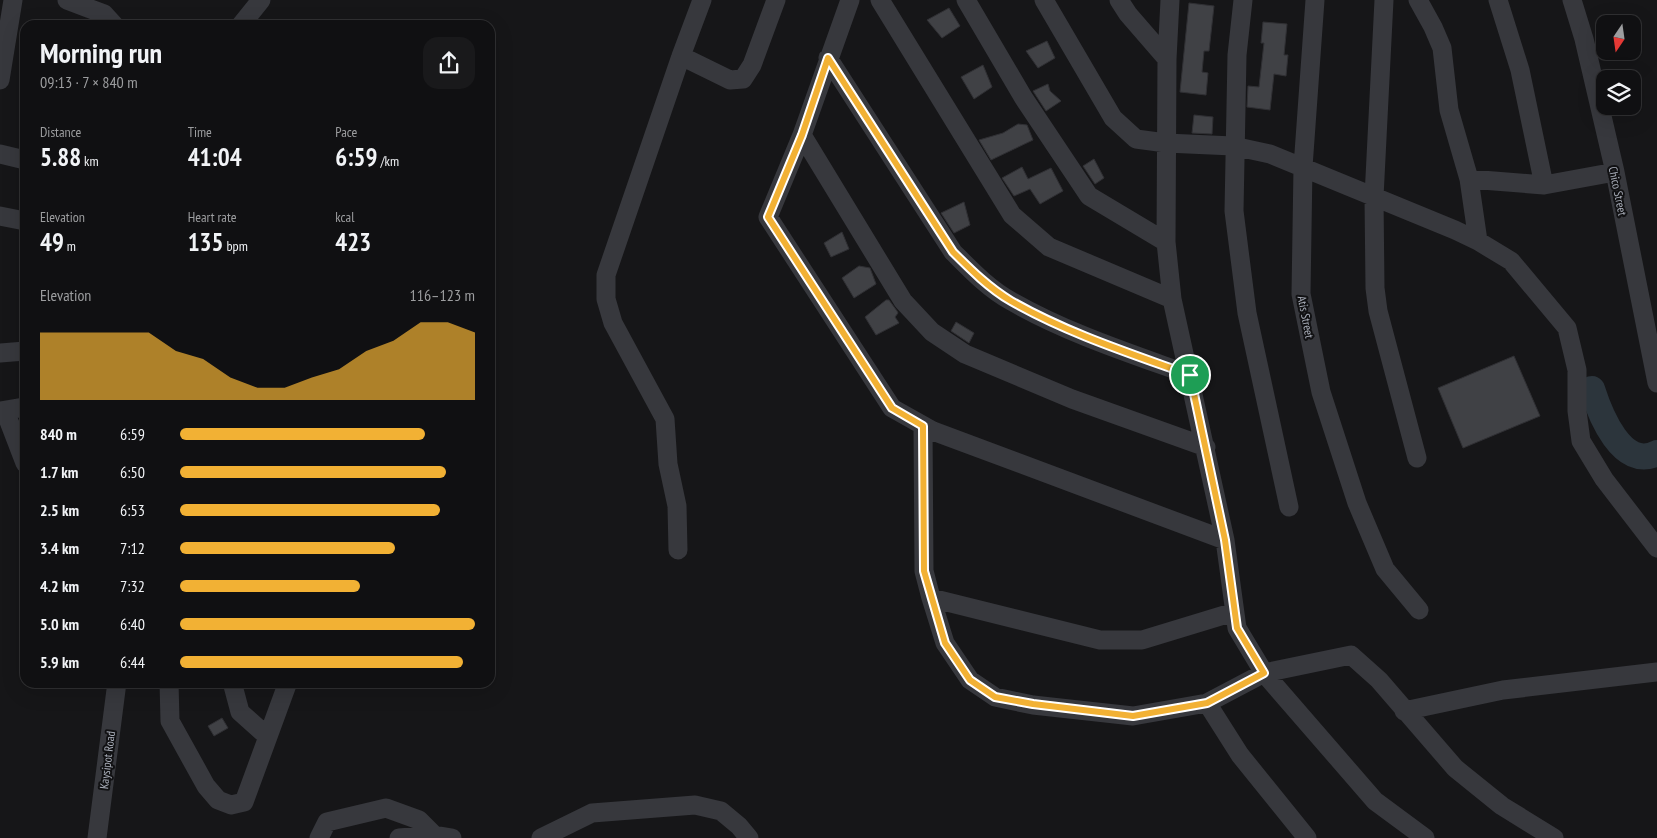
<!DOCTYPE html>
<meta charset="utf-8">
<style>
body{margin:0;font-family:"PT Sans Narrow",sans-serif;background:#19191b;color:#f1f3f6;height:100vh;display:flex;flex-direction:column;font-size:19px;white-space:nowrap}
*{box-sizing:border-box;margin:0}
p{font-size:16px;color:#9c9d9f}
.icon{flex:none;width:28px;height:28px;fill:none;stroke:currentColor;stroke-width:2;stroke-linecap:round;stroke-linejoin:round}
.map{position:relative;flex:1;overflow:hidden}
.sheet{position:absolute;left:20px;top:20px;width:475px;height:668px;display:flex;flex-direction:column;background:#101012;border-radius:15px;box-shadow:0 5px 20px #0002,0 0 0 1px #303032}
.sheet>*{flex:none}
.needle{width:32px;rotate:193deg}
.fabs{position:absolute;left:1596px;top:15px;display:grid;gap:10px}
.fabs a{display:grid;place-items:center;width:45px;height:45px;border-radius:10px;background:#101012;box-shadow:0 5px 20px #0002,0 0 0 1px #303032;font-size:25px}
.pin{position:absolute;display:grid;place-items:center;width:42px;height:42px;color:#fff;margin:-21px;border:2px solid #fff;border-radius:50%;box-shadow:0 1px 5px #0007}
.round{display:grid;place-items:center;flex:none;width:52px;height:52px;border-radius:15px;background:#19191b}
.overview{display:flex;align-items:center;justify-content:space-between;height:85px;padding:0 20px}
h1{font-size:28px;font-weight:800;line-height:38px}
.figures{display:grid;grid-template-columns:repeat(3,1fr);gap:8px;height:85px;padding:5px 20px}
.figures div{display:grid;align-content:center}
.figures b{font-size:25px;font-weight:800}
.figures small{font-size:14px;font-weight:400}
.figures p{font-size:14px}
.chart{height:140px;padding:10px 20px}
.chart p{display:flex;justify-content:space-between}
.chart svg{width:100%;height:90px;margin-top:5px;fill:#f2b134;opacity:.7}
ul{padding:0 20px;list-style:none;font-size:16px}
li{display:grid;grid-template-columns:80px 60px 1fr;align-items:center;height:38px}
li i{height:12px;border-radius:6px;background:#f2b134}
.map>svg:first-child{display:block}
</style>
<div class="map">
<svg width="1657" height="838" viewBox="0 0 1657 838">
<rect width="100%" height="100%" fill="#161618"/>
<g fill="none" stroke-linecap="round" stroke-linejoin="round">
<path stroke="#2c353c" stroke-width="26" d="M1592 389C1600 414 1622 471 1657 453"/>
</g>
<path fill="#404145" stroke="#303034" d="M1189 3 1214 6 1209 51H1204L1202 72 1208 73 1206 95 1180 92Z
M949 8 960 26 942 38 927 20Z
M1263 22 1287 24 1284 55H1288L1286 76 1274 74 1270 110 1247 107 1248 86 1259 87 1264 43H1261Z
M1047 41 1055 58 1038 68 1026 51Z
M983 65 992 87 974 99 961 77Z
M1048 84 1050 91 1061 101 1046 111 1033 91Z
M1194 115 1213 117 1212 134 1192 133Z
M1018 124 1027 125 1033 140 991 160 979 140 1003 133Z
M1094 159 1104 178 1095 184 1083 166Z
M1022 167 1028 179 1051 168 1063 191 1040 204 1030 189 1014 196 1002 178Z
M964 202 970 225 954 233 941 213Z
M842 232 849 249 831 257 824 243Z
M859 266 870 268 876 284 854 298 842 278Z
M886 300H889L897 311 898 313 895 317 899 323 876 335 865 317Z
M956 322 974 333 969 343 951 331Z
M1514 356 1540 416 1463 448 1438 388Z
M222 718 228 728 214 736 208 726Z"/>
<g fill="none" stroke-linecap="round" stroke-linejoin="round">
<path stroke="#37383d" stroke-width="19" d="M67 0 104 14 114 25
M850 0 802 135 768 217 892 408 933 431 1225 540
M880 0 1012 215 1049 247 1172 299
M966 0 1023 97 1089 196 1166 242
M1044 0 1113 118 1136 139 1166 143 1233 146 1270 154 1455 230 1478 241 1511 261 1567 328 1577 370V411L1581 441 1604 479 1657 548
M1119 0 1128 14 1167 59
M1170 0 1167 59 1166 242 1172 299 1225 540 1237 628 1264 673 1375 801 1425 838
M1243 0 1237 55 1234 211 1247 313 1289 507
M1315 0 1303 167 1301 294 1321 392 1357 503 1385 569 1419 610
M1384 0 1374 197 1375 288 1378 311 1417 458
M1418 0 1433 27 1442 48 1449 110 1469 179 1478 241
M1498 0 1520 70 1544 185
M1572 0 1584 39 1615 172 1657 383
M241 25 261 0
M681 56 730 80 743 79 752 65 776 0
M828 58 953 252C971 270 989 289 1011 301 1067 333 1129 353 1190 375
M0 80 13 0
M802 135 903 301 932 332 965 354 1072 399 1206 447
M0 154 25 160
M1469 179 1544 185 1615 172
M0 216 25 221
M0 353 25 351
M0 411 25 407
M5 411 25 463
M923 426 924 571 931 598 945 643 970 680 995 697 1033 705 1133 716 1207 703 1264 673 1351 655 1379 680 1455 768 1502 806 1554 838
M678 550 677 506 668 464 665 419 613 323 606 299V275L681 56 702 0
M931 598 1100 640H1142L1234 612
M169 682 170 721 206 786 218 800 231 805 244 802 288 682
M232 682 240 712 267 736
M1207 703 1240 755 1307 838
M1404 711 1503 690 1657 672
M97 838 117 682
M319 838 327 822 386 808 419 820 434 835
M399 838 434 835 452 838
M541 838 592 813 695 805 721 811 739 826 749 838"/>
</g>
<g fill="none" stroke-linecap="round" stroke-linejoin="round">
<g stroke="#fff" stroke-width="10">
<path id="route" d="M828 58 953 252C971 270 989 288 1011 301 1067 333 1129 353 1190 375L1225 540 1237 628 1264 673 1207 703 1133 716 1033 704 995 697 970 680 945 643 924 571 923 426 892 408 768 217 802 135Z"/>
</g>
<use href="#route" stroke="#f2b134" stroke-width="6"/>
</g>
<g text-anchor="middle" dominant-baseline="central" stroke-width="4" stroke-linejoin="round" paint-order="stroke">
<g font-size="12" fill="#a8adb8" stroke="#111113">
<text transform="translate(1618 191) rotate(78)">Chico Street</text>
<text transform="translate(1306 317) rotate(79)">Atis Street</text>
<text transform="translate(107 760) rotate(-83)">Kaysipot Road</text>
</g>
</g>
</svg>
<div class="fabs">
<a><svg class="needle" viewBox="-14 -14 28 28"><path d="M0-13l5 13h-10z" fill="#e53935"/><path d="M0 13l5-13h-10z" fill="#9c9d9f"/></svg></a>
<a><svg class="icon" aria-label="layers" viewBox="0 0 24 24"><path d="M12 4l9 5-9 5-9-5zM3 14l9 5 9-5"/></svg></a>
</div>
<div class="pin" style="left:1190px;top:375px;background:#1e9e55"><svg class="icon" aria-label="arrive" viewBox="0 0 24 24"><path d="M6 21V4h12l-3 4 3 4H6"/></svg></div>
<section class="sheet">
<div class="overview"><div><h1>Morning run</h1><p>09:13 · 7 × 840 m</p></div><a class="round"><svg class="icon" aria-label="share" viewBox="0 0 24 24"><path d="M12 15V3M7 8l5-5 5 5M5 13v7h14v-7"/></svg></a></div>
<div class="figures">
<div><p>Distance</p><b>5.88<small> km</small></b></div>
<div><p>Time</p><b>41:04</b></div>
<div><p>Pace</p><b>6:59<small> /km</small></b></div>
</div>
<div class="figures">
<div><p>Elevation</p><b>49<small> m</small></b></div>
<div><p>Heart rate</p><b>135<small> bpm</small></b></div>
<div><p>kcal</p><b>423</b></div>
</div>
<div class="chart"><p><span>Elevation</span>116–123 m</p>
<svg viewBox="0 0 160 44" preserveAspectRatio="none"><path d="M0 44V11L10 11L20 11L30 11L40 11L50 20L60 24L70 33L80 38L90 38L100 33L110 29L120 20L130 15L140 6L150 6L160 11V44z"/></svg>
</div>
<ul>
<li><b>840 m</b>6:59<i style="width:83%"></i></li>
<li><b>1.7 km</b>6:50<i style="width:90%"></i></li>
<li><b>2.5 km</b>6:53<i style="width:88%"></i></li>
<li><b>3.4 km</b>7:12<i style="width:73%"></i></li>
<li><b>4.2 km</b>7:32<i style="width:61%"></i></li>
<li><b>5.0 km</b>6:40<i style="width:100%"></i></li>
<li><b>5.9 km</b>6:44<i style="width:96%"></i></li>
</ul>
</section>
</div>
